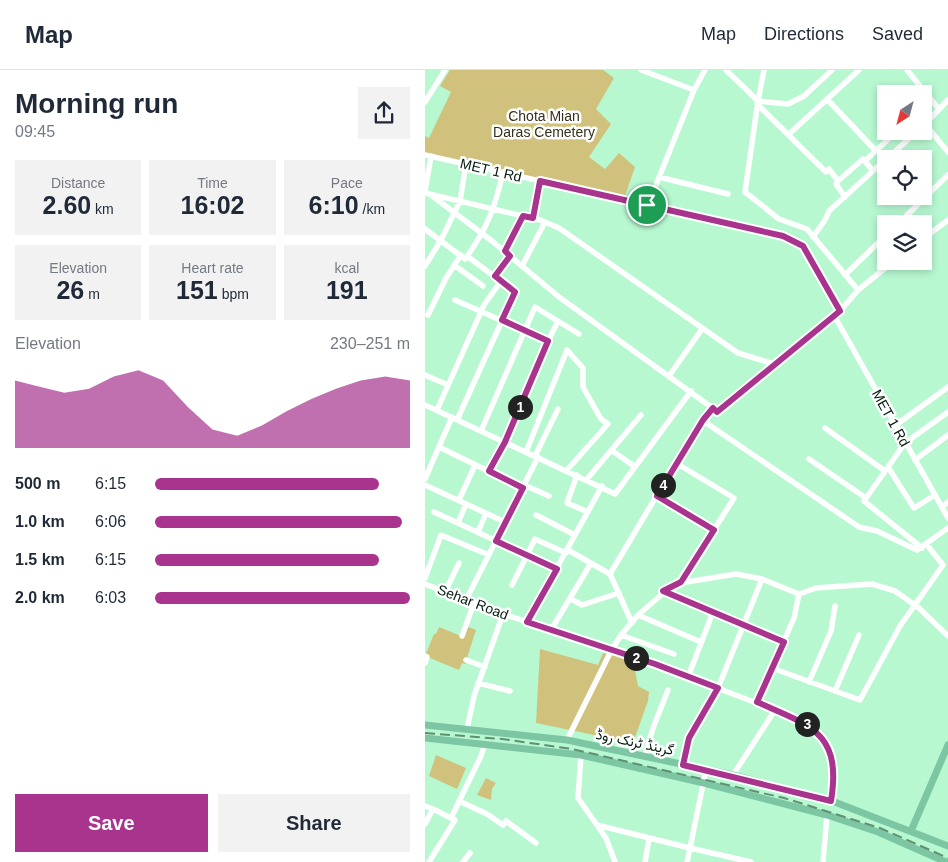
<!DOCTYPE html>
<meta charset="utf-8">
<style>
body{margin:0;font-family:Arial,Vazirmatn,sans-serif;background:#f2f2f3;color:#1f2937;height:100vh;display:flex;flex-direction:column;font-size:19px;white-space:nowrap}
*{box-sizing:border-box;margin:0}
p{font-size:16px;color:#747a83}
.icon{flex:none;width:28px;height:28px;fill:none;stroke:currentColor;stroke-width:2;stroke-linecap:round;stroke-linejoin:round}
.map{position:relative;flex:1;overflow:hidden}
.drawer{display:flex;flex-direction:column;background:#fff;width:425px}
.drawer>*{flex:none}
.needle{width:32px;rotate:216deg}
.tools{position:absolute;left:452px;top:15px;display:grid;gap:10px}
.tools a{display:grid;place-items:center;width:55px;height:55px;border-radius:0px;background:#fff;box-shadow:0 2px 8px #0003;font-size:25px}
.pin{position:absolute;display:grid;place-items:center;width:42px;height:42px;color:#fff;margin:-21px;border:2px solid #fff;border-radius:50%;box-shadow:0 1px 5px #0007}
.km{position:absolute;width:25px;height:25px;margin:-12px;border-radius:50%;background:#222;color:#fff;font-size:14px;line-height:25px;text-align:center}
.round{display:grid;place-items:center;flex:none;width:52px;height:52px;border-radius:0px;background:#f2f2f3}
.head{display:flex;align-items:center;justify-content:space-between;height:85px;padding:0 15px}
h1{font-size:28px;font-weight:700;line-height:38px}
.stats{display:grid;grid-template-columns:repeat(3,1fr);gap:8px;height:85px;padding:5px 15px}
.stats div{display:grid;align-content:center;border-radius:0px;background:#f2f2f3;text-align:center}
.stats b{font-size:25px;font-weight:700}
.stats small{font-size:14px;font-weight:400}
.stats p{font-size:14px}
.chart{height:140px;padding:10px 15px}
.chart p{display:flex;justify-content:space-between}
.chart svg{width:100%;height:90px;margin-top:5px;fill:#a8348e;opacity:.7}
.button{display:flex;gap:10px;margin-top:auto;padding:10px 15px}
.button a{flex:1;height:58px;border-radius:0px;background:#a8348e;color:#fff;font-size:20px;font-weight:700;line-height:58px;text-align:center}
.button a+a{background:#f2f2f3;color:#1f2937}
ul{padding:0 15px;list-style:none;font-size:16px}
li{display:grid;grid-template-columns:80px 60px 1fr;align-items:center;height:38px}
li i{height:12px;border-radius:6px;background:#a8348e}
header{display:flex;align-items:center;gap:30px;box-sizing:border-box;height:70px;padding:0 25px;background:#fff;border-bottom:1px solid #e0e1e3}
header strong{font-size:24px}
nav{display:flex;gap:28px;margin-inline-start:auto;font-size:18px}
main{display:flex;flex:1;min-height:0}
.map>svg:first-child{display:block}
</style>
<header>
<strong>Map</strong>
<nav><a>Map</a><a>Directions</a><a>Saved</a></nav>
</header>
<main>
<section class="drawer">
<div class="head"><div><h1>Morning run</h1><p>09:45</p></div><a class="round"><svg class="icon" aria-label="share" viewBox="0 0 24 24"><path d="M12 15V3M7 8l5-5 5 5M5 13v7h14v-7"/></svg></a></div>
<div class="stats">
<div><p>Distance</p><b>2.60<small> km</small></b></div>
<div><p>Time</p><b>16:02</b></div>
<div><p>Pace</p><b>6:10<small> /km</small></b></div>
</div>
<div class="stats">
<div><p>Elevation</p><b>26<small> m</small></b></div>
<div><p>Heart rate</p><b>151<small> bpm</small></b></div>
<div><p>kcal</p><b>191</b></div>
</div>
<div class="chart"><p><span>Elevation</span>230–251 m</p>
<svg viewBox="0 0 160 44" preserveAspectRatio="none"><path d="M0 44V11L10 14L20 17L30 15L40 9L50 6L60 11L70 24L80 35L90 38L100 33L110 26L120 20L130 15L140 11L150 9L160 11V44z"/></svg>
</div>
<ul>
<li><b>500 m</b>6:15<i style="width:88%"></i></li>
<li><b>1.0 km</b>6:06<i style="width:97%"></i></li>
<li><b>1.5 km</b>6:15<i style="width:88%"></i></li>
<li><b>2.0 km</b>6:03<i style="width:100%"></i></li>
</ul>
<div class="button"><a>Save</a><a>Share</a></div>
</section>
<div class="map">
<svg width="523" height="792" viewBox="0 0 523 792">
<rect width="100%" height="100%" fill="#b7f8d1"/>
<path fill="#d0c27d" d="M25 0H178L189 8 171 39 186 54 164 87 180 99 194 83 210 97 200 126 0 84V66L4 68 26 22 15 16Z
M41 556 51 560 40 594 37 593 34 600 0 586 9 564H11L14 557 36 566Z
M115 579 173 595 178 583 208 590 213 616 224 622 223 631 208 673 111 653Z
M11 685 41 698 32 719 4 706Z
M61 708 71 713 67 719 66 730 52 725Z"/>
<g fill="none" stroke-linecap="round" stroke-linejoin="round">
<path stroke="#fff" stroke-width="5.5" d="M216 0 269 20
M301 0 333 31 320 122 354 149 382 159 433 220
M339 0 333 31 363 34 379 26 407 0
M482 0 513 38
M402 29 451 81
M523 30 500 54 523 82
M0 32 20 0
M332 34 401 102 404 99 413 111 411 114 420 127
M364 64 434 0
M0 85 358 166 378 176 415 241
M462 89 492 61
M440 91 472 61
M234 107 303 124
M413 111 438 89 448 101
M0 121 6 86
M0 123 115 150 134 158 313 283 349 294
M6 125 67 171 134 227 293 342 353 291 410 247 433 220 469 191
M223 135 269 20 280 0
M108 148 115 111
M473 154 523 105
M0 159 40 189C62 159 70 138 78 102
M388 167 400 150 404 141 461 89
M499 168 523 150
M79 181 98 146
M29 195 58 216
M0 196 16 170 35 131 41 94
M97 196 120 152
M420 205 461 165
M70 206 85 186
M30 230 123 271 133 251
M3 245 21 208 36 185
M410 247 523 448
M0 305 23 315
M244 306 277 259
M0 335 190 424 266 321
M12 340 59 235 76 211
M32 350 90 222 42 186
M277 350 434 457 452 461 492 480 523 458
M471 355 523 317
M400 358 460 401
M56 361 110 237 154 264
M14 377 98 418
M186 380 209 396
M101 382 142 280 158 298V317L176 349 183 354 142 400
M110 386 133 339
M384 389 441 428
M490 390 523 365
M251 393 309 428 256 512
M463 397 489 438 510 425
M64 401 80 372 123 271
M152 405 142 433 163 442
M0 409 27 347
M162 409 216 345
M0 415 80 452
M99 415 124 426
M232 425 289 460
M34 430 50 395
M517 437 523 432
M9 442 132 499
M111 445 150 465
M33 453 41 434
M53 462 61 443
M497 478 439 431 480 373 523 342
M143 480 185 504 207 553
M185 504 251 393 277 350 288 338
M0 508 16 465 64 485
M0 514 78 544 230 594 373 649C407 669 412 694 407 731
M87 515 110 469 141 483
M238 521 359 572
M20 522 34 493
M146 529 157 535 194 523
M41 530 113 387
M213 545 276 572
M102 552 177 416
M126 560 166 493
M196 565 249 584
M37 566 49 533
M0 586 2 587 0 593
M41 590 60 597
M347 598 435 630 475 556 518 495 502 475
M263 607 288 542
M384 612 406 561 410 536
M53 613 85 621
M410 621 434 565
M332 632 369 548 374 524
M42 659 49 626 78 544
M142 670 186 581 196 565 213 545 249 514 311 504 337 509 374 524 391 518 447 514 470 521 494 538 523 566
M156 685 153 728 181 768 190 792
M220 686 228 658 243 620
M258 695 264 668 293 618 337 509
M281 700 265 778 326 792
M308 705 350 640
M34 731 62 744 78 755 81 751 111 773
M0 736 8 739
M0 754 8 739 26 748
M172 755 265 778 262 792
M4 792 30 750 26 748 56 686 60 674
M38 792 45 783
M220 792 224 769
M398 792 402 745"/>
<path stroke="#7cc6a4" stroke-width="7" d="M0 655 142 670 308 705 407 731 523 776
M0 668 156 685 279 713 402 745 453 762 521 792
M486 761 523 675"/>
<path stroke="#618f74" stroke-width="2" stroke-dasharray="10 5" stroke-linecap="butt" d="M0 663 77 669 147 679 359 728 455 758 523 788"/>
</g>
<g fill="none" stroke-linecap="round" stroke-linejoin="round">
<g stroke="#fff" stroke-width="10">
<path id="route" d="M115 111 358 166 378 176 415 241 292 342 288 338 278 350 232 426 289 460 256 512 238 521 359 572 332 632C386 656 417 662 406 731L258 695 264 668 293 618 230 594 102 552 132 499 71 471 98 418 64 401 80 372 123 271 77 250 90 222 70 206 85 186 80 181 98 146 108 148Z"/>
</g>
<use href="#route" stroke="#a8348e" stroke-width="6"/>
</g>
<g text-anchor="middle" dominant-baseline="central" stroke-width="5" stroke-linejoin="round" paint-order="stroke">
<g font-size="14" fill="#35301b" stroke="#fff">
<text x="119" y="46">Chota Mian<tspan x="119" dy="16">Daras Cemetery</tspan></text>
</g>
<g font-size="14" fill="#021b0d" stroke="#fff">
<text transform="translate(66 100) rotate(13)">MET 1 Rd</text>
<text transform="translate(466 348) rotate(61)">MET 1 Rd</text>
<text transform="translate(48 532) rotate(21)">Sehar Road</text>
<text transform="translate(210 672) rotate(12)">گرینڈ ٹرنک روڈ</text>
</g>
</g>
</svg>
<div class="tools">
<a><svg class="needle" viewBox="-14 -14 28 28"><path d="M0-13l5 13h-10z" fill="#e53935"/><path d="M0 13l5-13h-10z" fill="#747a83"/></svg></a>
<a><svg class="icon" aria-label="locate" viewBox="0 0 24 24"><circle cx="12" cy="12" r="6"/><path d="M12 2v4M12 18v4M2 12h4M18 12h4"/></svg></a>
<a><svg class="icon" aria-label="layers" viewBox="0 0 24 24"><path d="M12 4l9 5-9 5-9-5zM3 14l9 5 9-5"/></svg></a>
</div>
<div class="pin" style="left:222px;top:135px;background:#1e9e55"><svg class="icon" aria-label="arrive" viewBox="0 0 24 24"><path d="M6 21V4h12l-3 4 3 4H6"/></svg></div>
<b class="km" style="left:95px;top:337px">1</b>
<b class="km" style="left:211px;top:588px">2</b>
<b class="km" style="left:382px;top:654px">3</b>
<b class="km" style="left:238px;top:415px">4</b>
</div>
</main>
